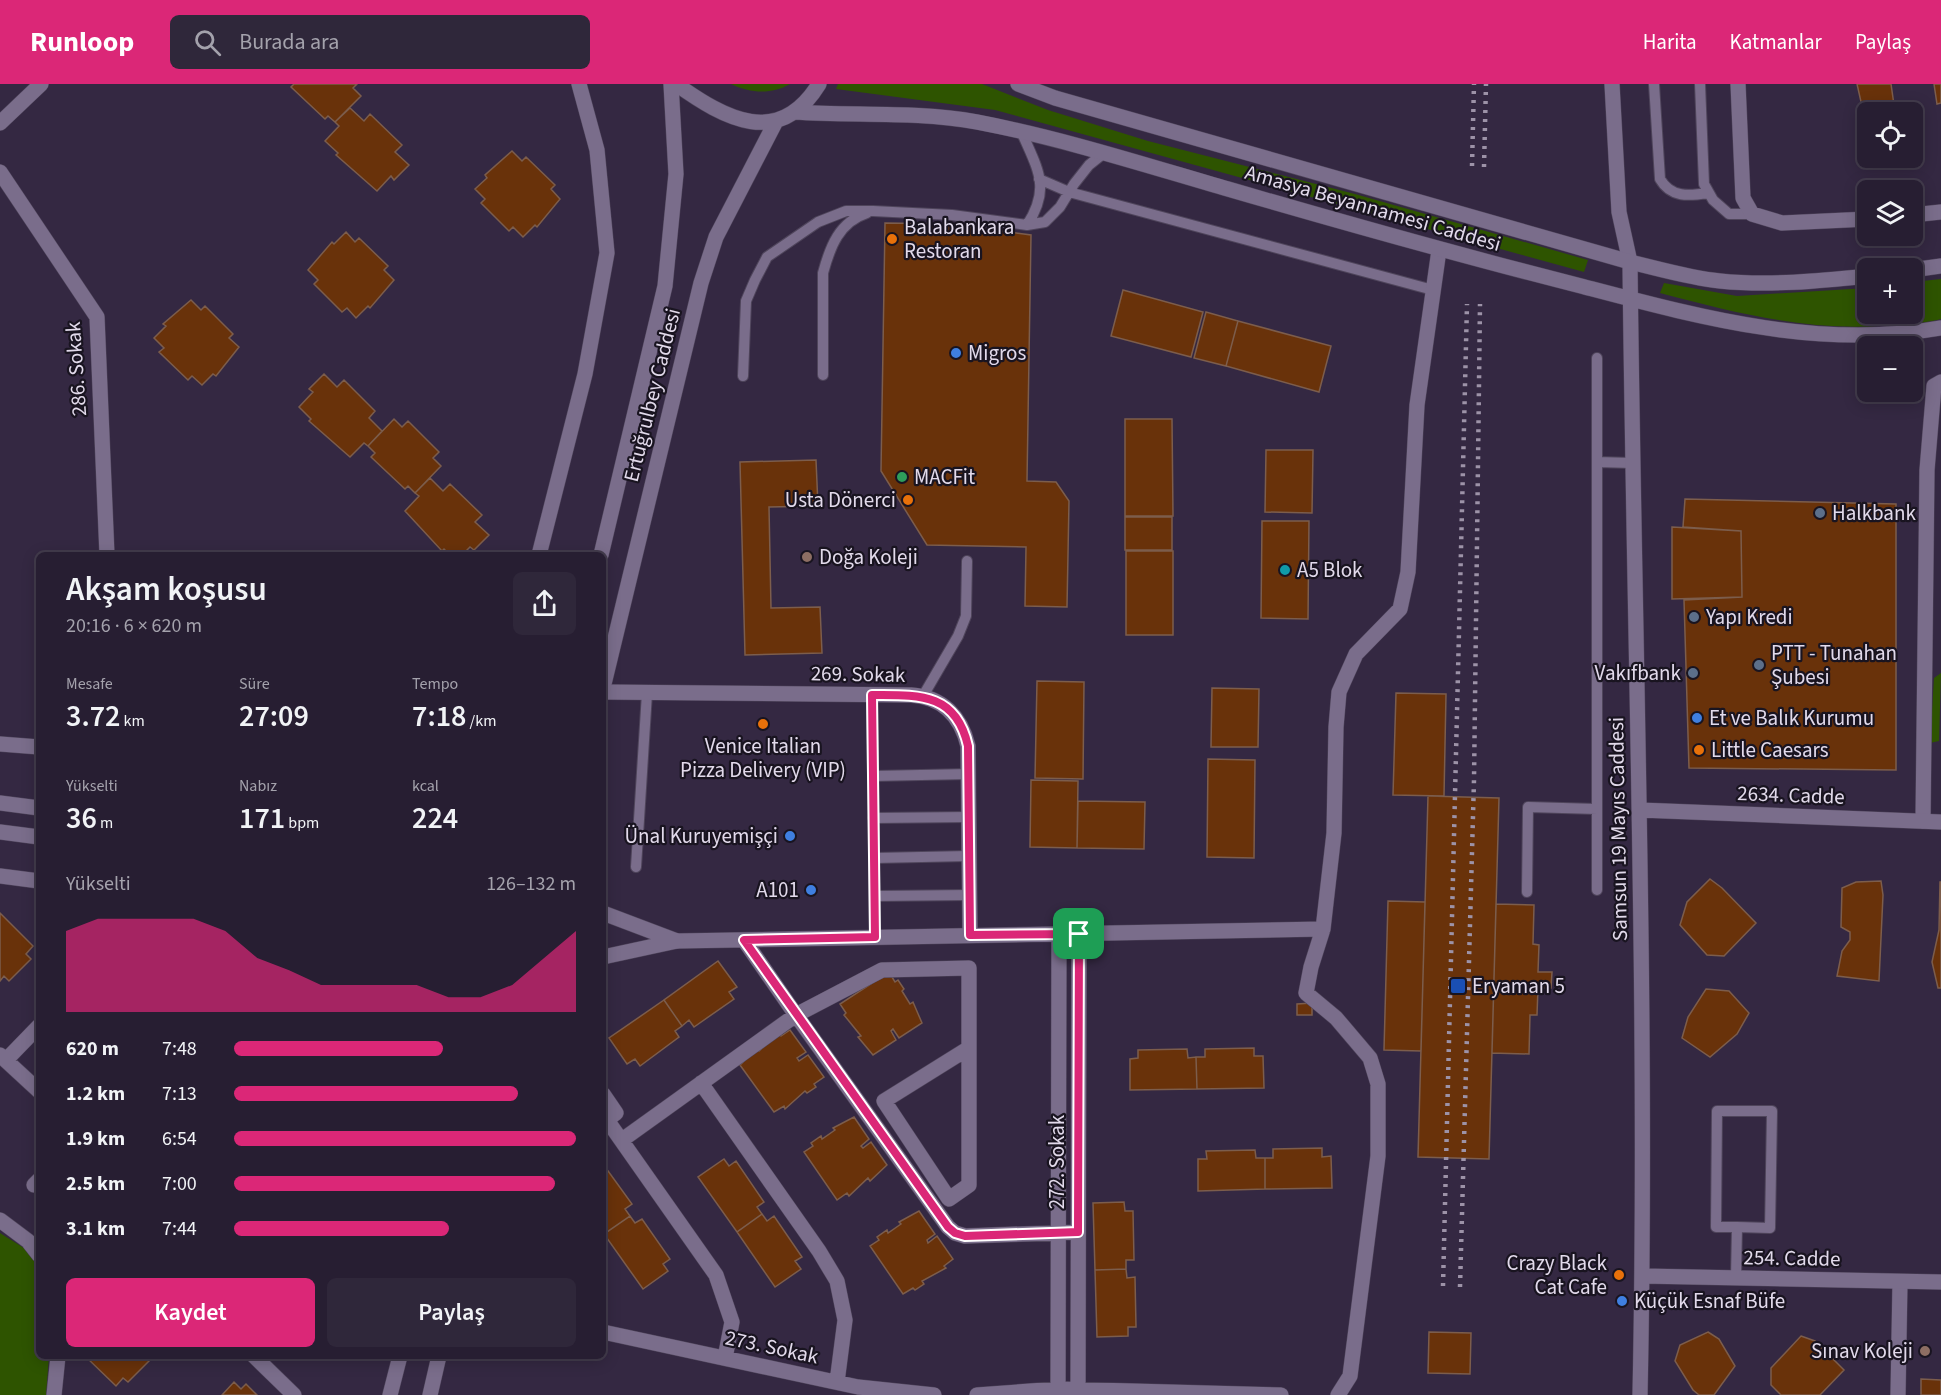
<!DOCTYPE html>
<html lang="tr">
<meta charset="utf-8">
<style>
body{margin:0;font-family:"Source Sans 3",sans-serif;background:#2f273a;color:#f1f3f6;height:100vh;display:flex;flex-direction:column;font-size:22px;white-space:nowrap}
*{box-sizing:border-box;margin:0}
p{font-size:20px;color:#a4a2ac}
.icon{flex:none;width:33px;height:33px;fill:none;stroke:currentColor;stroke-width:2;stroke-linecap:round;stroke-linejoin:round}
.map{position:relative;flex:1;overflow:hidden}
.drawer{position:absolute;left:36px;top:468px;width:570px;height:807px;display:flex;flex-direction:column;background:#271e32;border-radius:9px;box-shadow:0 3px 15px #0003,0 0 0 2px #433c4d}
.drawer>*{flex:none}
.controls{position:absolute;left:1857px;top:18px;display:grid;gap:12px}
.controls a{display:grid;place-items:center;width:66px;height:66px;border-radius:9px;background:#271e32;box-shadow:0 3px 15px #0003,0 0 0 2px #433c4d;font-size:30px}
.pin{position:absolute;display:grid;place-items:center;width:51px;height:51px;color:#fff;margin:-26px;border-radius:12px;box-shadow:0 3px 9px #0006}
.round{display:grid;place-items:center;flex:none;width:63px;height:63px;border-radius:9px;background:#2f273a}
.overview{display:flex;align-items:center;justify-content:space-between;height:102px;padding:0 30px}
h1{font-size:33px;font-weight:600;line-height:45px}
.metrics{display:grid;grid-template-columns:repeat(3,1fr);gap:9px;height:102px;padding:6px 30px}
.metrics div{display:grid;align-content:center}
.metrics b{font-size:30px;font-weight:600}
.metrics small{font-size:16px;font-weight:400}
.metrics p{font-size:16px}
.chart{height:168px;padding:12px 30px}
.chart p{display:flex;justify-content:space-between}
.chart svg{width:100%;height:108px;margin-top:6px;fill:#db2777;opacity:.7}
.cta{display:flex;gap:12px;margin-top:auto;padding:12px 30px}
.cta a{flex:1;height:69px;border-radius:9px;background:#db2777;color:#fff;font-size:24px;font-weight:600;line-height:69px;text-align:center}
.cta a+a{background:#2f273a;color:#f1f3f6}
ul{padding:0 30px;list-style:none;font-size:20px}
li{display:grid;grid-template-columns:96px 72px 1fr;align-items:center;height:45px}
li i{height:15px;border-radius:8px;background:#db2777}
header{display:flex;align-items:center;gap:36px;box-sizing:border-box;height:84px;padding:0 30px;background:#db2777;color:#fff}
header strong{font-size:28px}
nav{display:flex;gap:33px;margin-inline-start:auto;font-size:21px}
.search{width:420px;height:54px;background:#2f273a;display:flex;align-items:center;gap:15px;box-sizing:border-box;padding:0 21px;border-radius:9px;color:#a4a2ac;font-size:22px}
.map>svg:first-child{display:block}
</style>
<header>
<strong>Runloop</strong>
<div class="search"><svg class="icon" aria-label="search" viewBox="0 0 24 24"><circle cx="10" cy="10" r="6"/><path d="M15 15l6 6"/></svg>Burada ara</div>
<nav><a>Harita</a><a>Katmanlar</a><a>Paylaş</a></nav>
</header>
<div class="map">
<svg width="1941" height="1311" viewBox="0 0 1941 1311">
<rect width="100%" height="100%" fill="#342842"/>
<path fill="#2e5400" d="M731 0H790C771 11 750 9 731 0Z
M838 0H982L1048 26 1148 57 1355 110 1588 176 1584 188 995 26 836 5Z
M1941 195V235C1928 239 1913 239 1900 240 1818 250 1739 230 1660 209L1664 199 1737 212 1867 204 1868 230H1912L1913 198Z
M1941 589 1939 657 1930 659 1934 594Z
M0 1149 24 1164 39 1180V1272H49L46 1311H0Z"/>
<path fill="#69320a" stroke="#7c5d4c" stroke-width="1.5" d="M294 0H357L353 4 361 12 335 38 328 32 325 35 291 3Z
M1857 0H1891L1895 28H1868V49Z
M1934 0H1941V19L1937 20Z
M350 24 364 37 370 30 402 61 395 68 409 81 394 96 391 92 377 107 336 71 338 69 325 57 339 42 335 38Z
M512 67 522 77 526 73 555 101 551 105 560 115 537 143 535 141 523 153 513 143 509 147 481 119 485 115 475 105 487 94 485 91Z
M885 139 949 140 1031 151 1027 397 1056 398 1069 417 1067 523 1025 522 1026 463 927 461 881 387Z
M346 148 355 158 359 154 388 182 384 186 394 196 370 224 368 222 356 234 347 224 342 228 314 200 318 196 308 186 332 158 334 160Z
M1123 206 1203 228 1191 273 1111 252Z
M191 216 201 226 205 222 233 250 229 254 239 263 216 292 213 290 202 301 192 292 188 296 159 268 164 264 154 254 166 242 163 240Z
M1206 228 1238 237 1226 282 1194 274Z
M1238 237 1331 262 1319 308 1226 282Z
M324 290 337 303 344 296 375 327 369 334 382 347 368 362 364 359 350 373 309 337 311 335 299 323 313 308 309 305Z
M394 335 402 343 408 337 439 368 433 374 441 382 415 409 408 402 405 405 371 373 375 369 368 362Z
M1125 335H1172L1173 432H1125Z
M1266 366H1313L1312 429 1265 428Z
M816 376 818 422 769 423 771 524 820 523 822 569 745 571 740 378Z
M430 394 443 407 450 400 482 431 475 438 489 451 474 466 470 463 462 471H450L444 465 442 467 405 427 419 412 415 409Z
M1685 415 1896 420V686L1689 684 1684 516 1742 513 1741 447 1683 443Z
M1125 433H1172V466H1125Z
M1262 437H1309L1308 535 1261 534Z
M1672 443 1741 447 1742 513 1672 515Z
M1126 467H1173V551H1126Z
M1037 597 1084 598 1083 695 1035 694Z
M1212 604 1259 605 1258 663H1211Z
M1396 609 1446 610 1444 712 1393 711Z
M1208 675 1255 676 1254 774 1207 773Z
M1031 696 1078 697 1077 764 1030 763Z
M1428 712 1499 714 1489 1075 1418 1073Z
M1078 717 1145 718 1144 765 1077 764Z
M1710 795 1722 804 1756 839 1724 872 1707 871 1680 841 1687 818Z
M1881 797 1883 811 1879 897 1837 892 1842 867 1850 856V848L1841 843 1842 804 1856 798Z
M1940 798H1941V904H1938L1932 878 1939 846Z
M1388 817 1425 818 1421 967 1384 966Z
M1496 820 1534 821 1533 860 1539 861 1538 888H1552L1551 904H1538L1537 931H1530L1529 970 1492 969Z
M0 829 33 862 26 870 31 875 9 897 4 892 0 897Z
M718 877 737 903 729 908 734 915 694 943 689 936 682 942 664 916Z
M889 888 895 898 898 896 904 905 902 907 910 920 913 918 922 939 899 954 893 945 891 947 896 956 873 971 858 953 861 952 844 931 846 929 840 920Z
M1706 905 1729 907 1749 929 1737 950 1710 973 1682 954 1688 933Z
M664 916 682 942 675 947 679 953 640 982 635 975 627 980 609 954Z
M1312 919V931H1297V920Z
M790 946 806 968 797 974 799 977 808 971 824 993 814 1000 816 1003 807 1009 805 1007 785 1025 784 1022 774 1028 740 981 757 965 759 967 779 949 781 952Z
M1254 964V972H1263L1264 1004 1197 1005 1196 973H1205V965Z
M1187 965 1188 974 1196 973 1197 1005 1130 1006V975L1138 974V966Z
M854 1033 869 1055 861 1062 863 1064 871 1058 887 1081 870 1097 868 1094 849 1112 847 1109 837 1116 804 1068 813 1062 811 1059 821 1052 822 1055 835 1046 833 1044Z
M1322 1064V1073L1331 1072 1332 1104 1265 1105V1074H1273V1065Z
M1255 1066 1256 1074H1265V1105L1198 1107V1075H1207L1206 1067Z
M724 1075 729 1082 736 1077 764 1118 757 1123 762 1130 737 1148 698 1093Z
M603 1080 632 1120 625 1125 630 1132 604 1150Z
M1124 1118 1125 1127H1133L1134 1176H1126V1185L1095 1186 1093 1119Z
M919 1127 935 1150 927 1156 928 1159 937 1152 953 1175 944 1182 946 1184 922 1197 924 1200 915 1206 913 1204 903 1210 870 1162 879 1156 877 1153 887 1146 888 1149 901 1140 899 1138Z
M762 1130 767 1137 774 1132 802 1173 795 1177 801 1185 775 1203 737 1148Z
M630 1132 635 1139 642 1135 670 1175 663 1180 668 1187 643 1205 604 1150Z
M1126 1185 1127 1194 1135 1193 1136 1243H1128V1252L1097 1253 1095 1186Z
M1429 1248 1471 1249 1470 1290 1428 1289Z
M1708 1248 1719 1255 1735 1282 1714 1311H1699L1693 1306 1675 1277 1680 1261Z
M1801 1252 1815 1257 1844 1286 1820 1311H1781L1771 1301V1284Z
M85 1272H146L150 1276 128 1298 123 1294 116 1302Z
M1921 1295 1941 1296V1311H1921Z
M234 1298 241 1305 246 1300 257 1311H222Z"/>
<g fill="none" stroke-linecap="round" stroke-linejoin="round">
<g stroke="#4f455b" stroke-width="12">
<path id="lane" d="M1654 0 1660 95C1671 114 1689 112 1708 109
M1700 0 1704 100 1713 116 1729 130H1752
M1022 49C1038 86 1051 104 1027 141
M1039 95 1069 108 1433 206
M1597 274V806
M823 291V189C830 163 839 138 867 129
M743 292 746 217 755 196 767 173 818 138 846 127H873L952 131 1027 141 1045 138 1060 123 1074 100 1089 81 1104 69
M1597 378 1632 379
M872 611 875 853
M923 612 958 552 966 532 967 477
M873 692 969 690
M873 734 969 733
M874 774 969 772
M636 783 647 609
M1527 808 1528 723 1597 725
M875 812 970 811
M1736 1194 1737 1143 1770 1144 1772 1027H1717L1716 1143H1737"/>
</g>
<g stroke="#4f455b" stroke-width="16">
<path id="street" d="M1612 0 1619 128 1630 178
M1738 0 1743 114 1752 130 1782 139 1868 135
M0 39 41 0
M0 88 97 233 107 471
M1912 131 1941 128
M539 471 585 290 607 169 597 66 579 0
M603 608 911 611C942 613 961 632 968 662L970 851
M0 660 39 663
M1923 737 1927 386 1934 302 1941 298
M0 792 39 797
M744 856 796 931 882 886 969 884V1101L949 1115 884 1017 969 964
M677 857 1323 845
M0 971 39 1007
M6 976 39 942
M701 999 819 1167 837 1197 845 1236 837 1298
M603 1010 616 1029 603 1038
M607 1036 716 1191 732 1238 725 1274
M622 1056 796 931 948 1143 955 1149 965 1152 1078 1148
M34 1101 39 1096
M0 1136 28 1157 39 1171
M603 1248 858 1303 934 1311
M254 1272 294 1311
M1058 1305 1059 851
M1078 1306 1079 850
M54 1311 58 1272
M977 1311 1058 1305 1281 1311
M1338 1311 1350 1292 1378 1072V1000L1370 974 1336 934 1306 909 1311 883 1323 845 1334 749 1336 643 1339 608 1356 570 1400 525 1408 488 1417 321 1439 166
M1898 1311 1900 1198"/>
</g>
<g stroke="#4f455b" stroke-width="16">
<path id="secondary" d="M676 0C725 35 779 65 819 0
M1018 0 1055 14 1630 178C1660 185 1690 194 1720 197 1769 202 1819 197 1868 192
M794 28C855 32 916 27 977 38 1061 54 1145 81 1228 105 1345 139 1462 172 1581 202 1699 233 1818 266 1941 244
M1630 178C1634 556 1648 933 1640 1311
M1912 186 1941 182
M601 471 665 202 676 90 671 0
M603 604 701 199 716 153 775 39
M0 719 39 724
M1640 726 1941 738
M0 748 39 753
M603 829 677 857 603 873
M1643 1192 1941 1198
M390 1311 400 1272
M430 1311 439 1272"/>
</g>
<use href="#lane" stroke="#7a6d8b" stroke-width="10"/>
<use href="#street" stroke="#7a6d8b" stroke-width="15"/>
<use href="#secondary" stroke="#7a6d8b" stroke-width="15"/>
<path stroke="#9d93a8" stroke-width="4.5" stroke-dasharray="3 6" stroke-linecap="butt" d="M1472 82 1474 0
M1484 83 1486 0
M1443 1202 1467 220
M1460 1203 1474 696 1480 220"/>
</g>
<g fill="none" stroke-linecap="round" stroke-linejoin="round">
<g stroke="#fff" stroke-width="12">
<path id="route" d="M872 611C918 611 956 608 968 662L970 851 1079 850 1078 1148 965 1152 955 1149 948 1143 744 856 875 853Z"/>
</g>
<use href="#route" stroke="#db2777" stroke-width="8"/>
</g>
<g fill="#e8710a" stroke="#191420" stroke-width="2">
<circle cx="892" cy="155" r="6"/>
<circle cx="908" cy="416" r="6"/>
<circle cx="763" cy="640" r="6"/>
<circle cx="1699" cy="666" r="6"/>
<circle cx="1619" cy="1191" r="6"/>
</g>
<g fill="#3f7fe0" stroke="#191420" stroke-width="2">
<circle cx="956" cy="269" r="6"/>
<circle cx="1697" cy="634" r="6"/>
<circle cx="790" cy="752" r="6"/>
<circle cx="811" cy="806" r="6"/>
<circle cx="1622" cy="1217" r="6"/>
</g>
<circle fill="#2e9e5b" stroke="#191420" stroke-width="2" cx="902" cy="393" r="6"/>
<g fill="#5c6f8a" stroke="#191420" stroke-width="2">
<circle cx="1820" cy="429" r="6"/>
<circle cx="1694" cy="533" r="6"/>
<circle cx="1759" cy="581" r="6"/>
<circle cx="1693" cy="589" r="6"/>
</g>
<g fill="#8d6e63" stroke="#191420" stroke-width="2">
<circle cx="807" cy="473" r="6"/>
<circle cx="1925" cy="1267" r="6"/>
</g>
<circle fill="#0f9aa8" stroke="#191420" stroke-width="2" cx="1285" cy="486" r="6"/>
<rect fill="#1a4fb4" stroke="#191420" stroke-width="2" x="1450" y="894" width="16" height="16" rx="3"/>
<g text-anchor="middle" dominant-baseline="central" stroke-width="4.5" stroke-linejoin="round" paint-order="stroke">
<g font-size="21" fill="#e2daeb" stroke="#191420">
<text transform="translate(1373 124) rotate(16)">Amasya Beyannamesi Caddesi</text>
<text transform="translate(76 285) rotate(-94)">286. Sokak</text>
<text transform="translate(652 311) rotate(-76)">Ertuğrulbey Caddesi</text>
<text transform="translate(858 590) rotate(1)">269. Sokak</text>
<text transform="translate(1791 711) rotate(2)">2634. Cadde</text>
<text transform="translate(1618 745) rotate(-91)">Samsun 19 Mayıs Caddesi</text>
<text transform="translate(1057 1078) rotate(-90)">272. Sokak</text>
<text transform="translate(1792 1174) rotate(1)">254. Cadde</text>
<text transform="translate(772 1263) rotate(12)">273. Sokak</text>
</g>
<g font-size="21" fill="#e2daeb" stroke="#191420" text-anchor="start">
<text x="904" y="143">Balabankara<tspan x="904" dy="24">Restoran</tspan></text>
<text x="968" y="269">Migros</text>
<text x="914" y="393">MACFit</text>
<text x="896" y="416" text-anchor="end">Usta Dönerci</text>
<text x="1832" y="429">Halkbank</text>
<text x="819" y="473">Doğa Koleji</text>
<text x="1297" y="486">A5 Blok</text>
<text x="1706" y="533">Yapı Kredi</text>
<text x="1771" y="569">PTT - Tunahan<tspan x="1771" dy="24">Şubesi</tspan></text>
<text x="1681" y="589" text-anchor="end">Vakıfbank</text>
<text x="1709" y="634">Et ve Balık Kurumu</text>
<text x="763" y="662" text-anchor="middle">Venice Italian<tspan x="763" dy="24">Pizza Delivery (VIP)</tspan></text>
<text x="1711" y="666">Little Caesars</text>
<text x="778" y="752" text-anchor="end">Ünal Kuruyemişçi</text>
<text x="799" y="806" text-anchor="end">A101</text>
<text x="1472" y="902">Eryaman 5</text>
<text x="1607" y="1179" text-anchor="end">Crazy Black<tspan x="1607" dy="24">Cat Cafe</tspan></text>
<text x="1634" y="1217">Küçük Esnaf Büfe</text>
<text x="1913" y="1267" text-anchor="end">Sınav Koleji</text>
</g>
</g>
</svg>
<div class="controls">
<a><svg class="icon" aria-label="locate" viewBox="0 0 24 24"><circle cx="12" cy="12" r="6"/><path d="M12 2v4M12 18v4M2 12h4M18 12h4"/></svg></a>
<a><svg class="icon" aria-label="layers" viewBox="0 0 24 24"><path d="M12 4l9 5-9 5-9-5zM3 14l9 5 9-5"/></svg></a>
<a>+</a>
<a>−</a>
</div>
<div class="pin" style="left:1079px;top:850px;background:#1e9e55"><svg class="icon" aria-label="arrive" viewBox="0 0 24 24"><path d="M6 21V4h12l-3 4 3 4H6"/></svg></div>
<section class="drawer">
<div class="overview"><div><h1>Akşam koşusu</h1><p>20:16 · 6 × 620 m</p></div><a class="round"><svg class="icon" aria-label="share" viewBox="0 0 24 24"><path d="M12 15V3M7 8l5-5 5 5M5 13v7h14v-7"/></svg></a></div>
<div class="metrics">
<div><p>Mesafe</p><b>3.72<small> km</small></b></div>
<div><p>Süre</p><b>27:09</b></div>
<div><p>Tempo</p><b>7:18<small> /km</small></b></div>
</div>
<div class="metrics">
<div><p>Yükselti</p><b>36<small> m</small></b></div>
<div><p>Nabız</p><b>171<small> bpm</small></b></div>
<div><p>kcal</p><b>224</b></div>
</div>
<div class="chart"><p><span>Yükselti</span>126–132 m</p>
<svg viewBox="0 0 160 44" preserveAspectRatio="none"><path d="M0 44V11L10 6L20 6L30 6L40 6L50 11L60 22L70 27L80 33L90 33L100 33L110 33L120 38L130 38L140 33L150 22L160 11V44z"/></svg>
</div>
<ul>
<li><b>620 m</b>7:48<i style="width:61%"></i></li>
<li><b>1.2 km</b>7:13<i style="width:83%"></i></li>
<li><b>1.9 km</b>6:54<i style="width:100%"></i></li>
<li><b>2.5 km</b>7:00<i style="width:94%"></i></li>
<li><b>3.1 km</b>7:44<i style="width:63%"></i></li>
</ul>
<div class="cta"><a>Kaydet</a><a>Paylaş</a></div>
</section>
</div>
